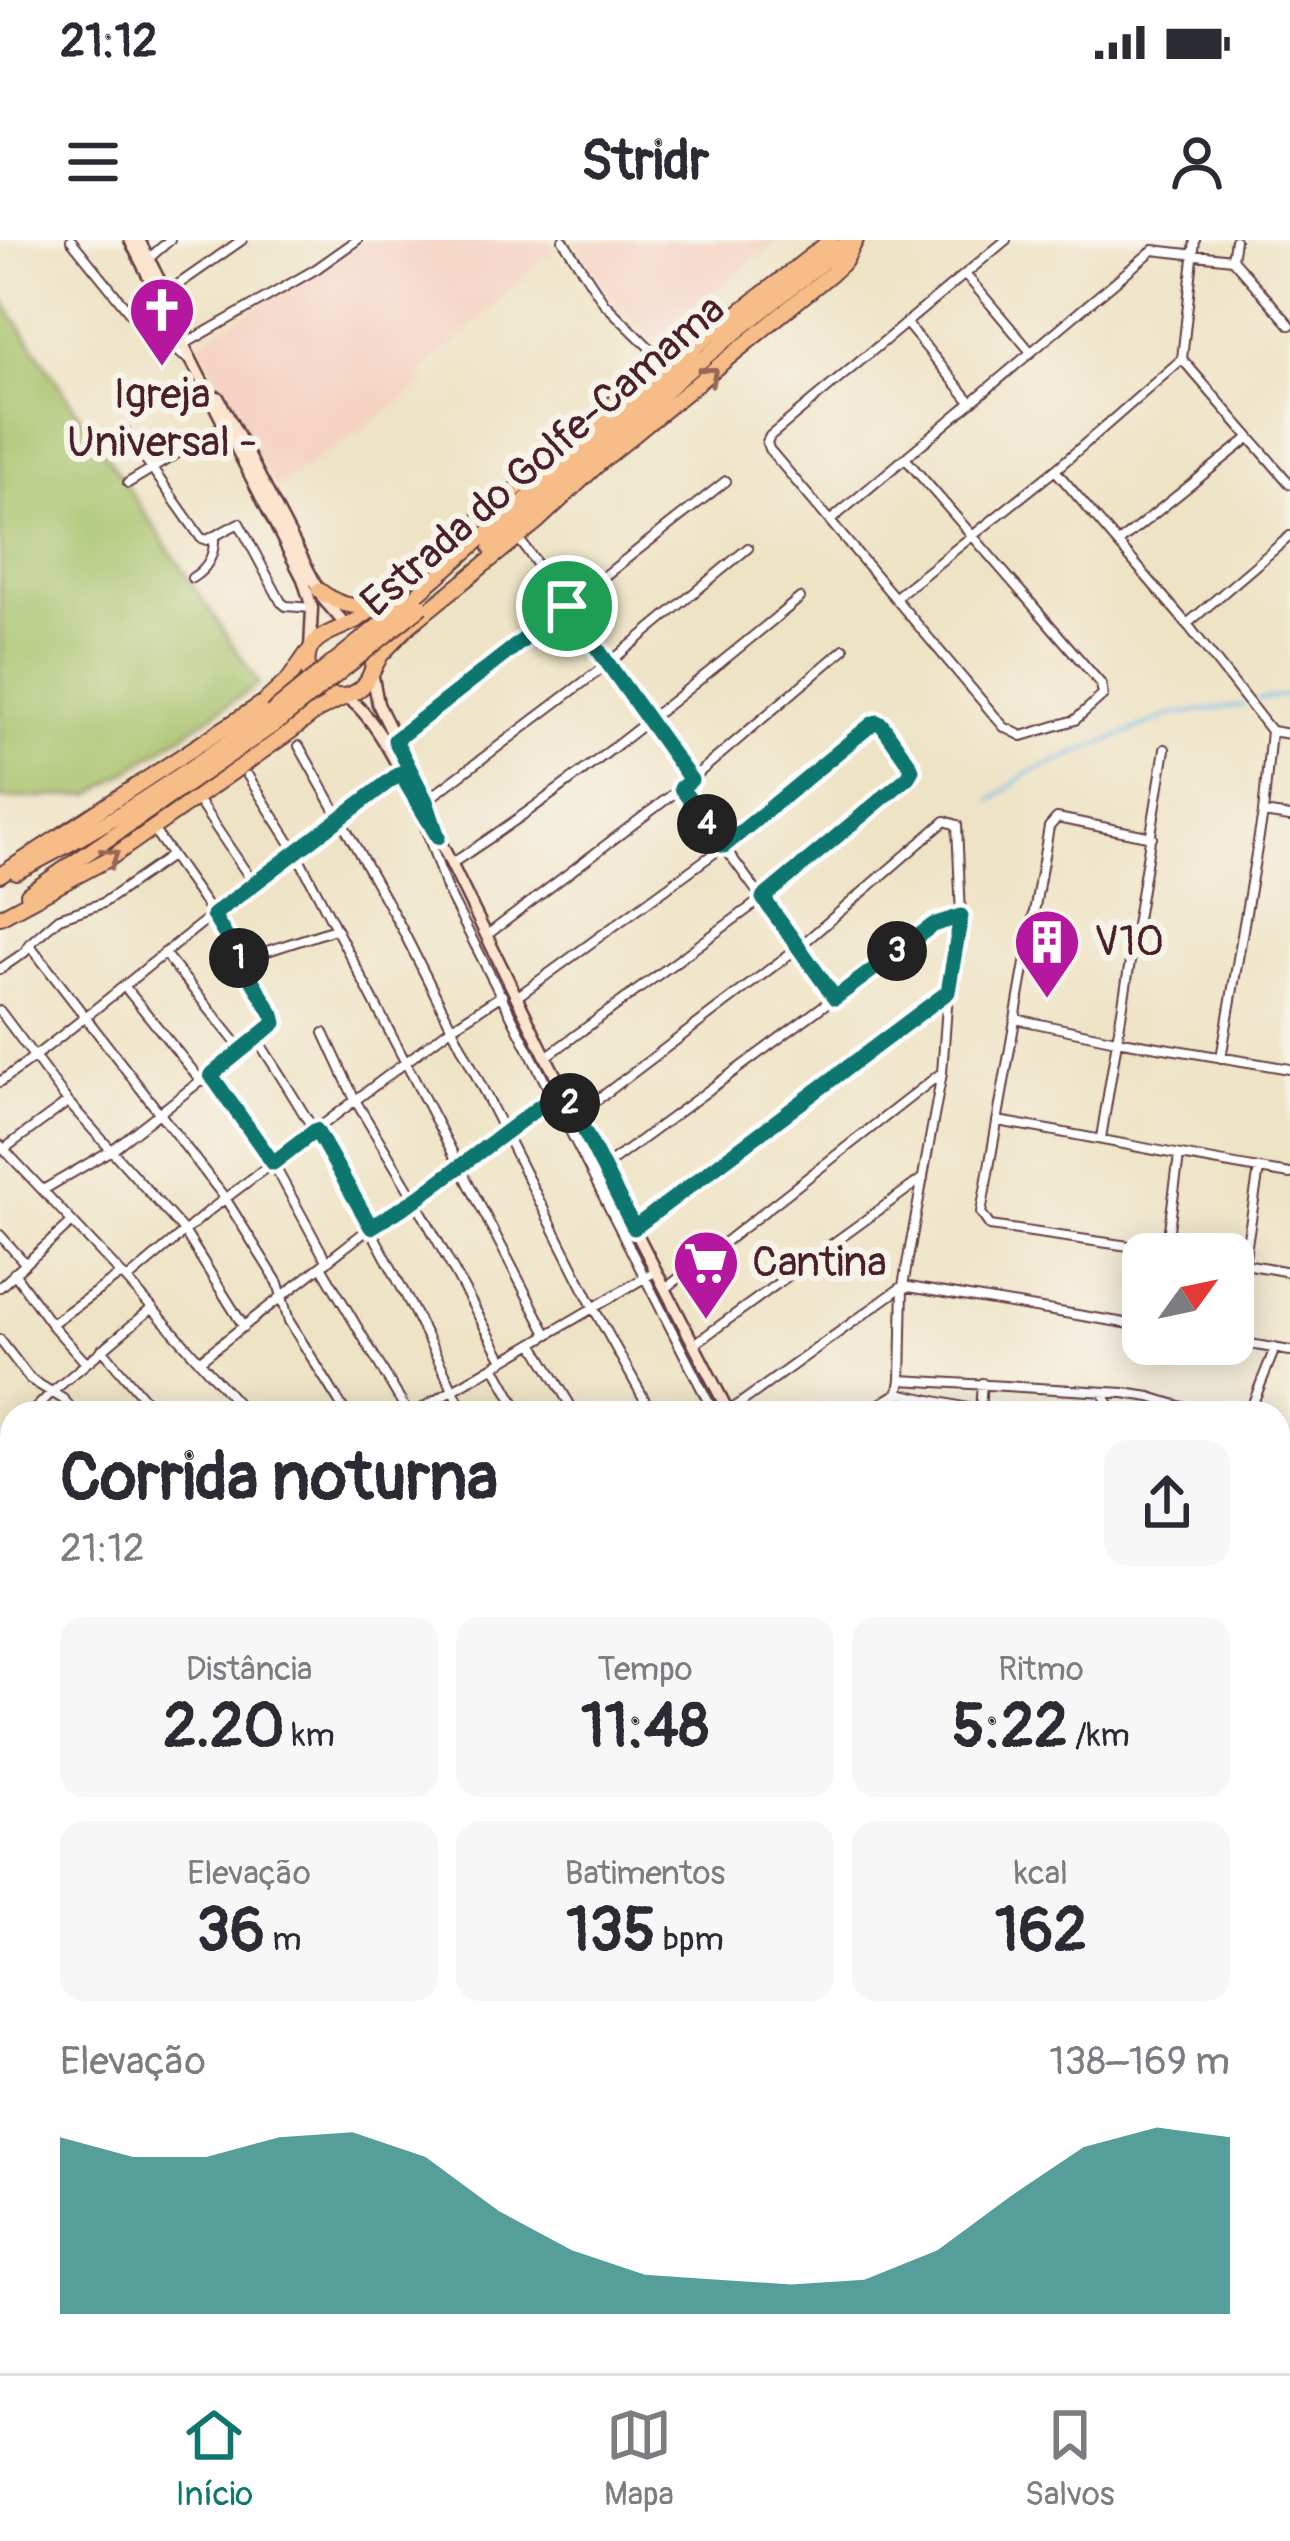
<!DOCTYPE html>
<html lang="pt">
<meta charset="utf-8">
<style>
body{margin:0;font-family:Pangolin,sans-serif;background:#f7f7f7;color:#2b2b33;height:100vh;display:flex;flex-direction:column;font-size:45px;white-space:nowrap}
*{box-sizing:border-box;margin:0}
p{font-size:39px;color:#7c7c81}
.icon{flex:none;width:66px;height:66px;fill:none;stroke:currentColor;stroke-width:2;stroke-linecap:round;stroke-linejoin:round}
.map{position:relative;flex:1;overflow:hidden}
.drawer{position:absolute;left:0px;top:1161px;width:1290px;height:972px;display:flex;flex-direction:column;background:#fff;border-radius:36px 36px 0 0;box-shadow:0 6px 30px #0003}
.drawer>*{flex:none}
.needle{width:78px;rotate:57deg}
.tools{position:absolute;left:1122px;top:993px;display:grid;gap:24px}
.tools a{display:grid;place-items:center;width:132px;height:132px;border-radius:24px;background:#fff;box-shadow:0 6px 30px #0003;font-size:60px}
.pin{position:absolute;display:grid;place-items:center;width:102px;height:102px;color:#fff;margin:-51px;border:6px solid #fff;border-radius:50%;box-shadow:0 3px 12px #0007}
.km{position:absolute;width:60px;height:60px;margin:-30px;border-radius:50%;background:#222;color:#fff;font-size:33px;line-height:60px;text-align:center}
.round{display:grid;place-items:center;flex:none;width:126px;height:126px;border-radius:24px;background:#f7f7f7}
.summary{display:flex;align-items:center;justify-content:space-between;height:204px;padding:0 60px}
h1{font-size:66px;font-weight:800;line-height:90px}
.stats{display:grid;grid-template-columns:repeat(3,1fr);gap:18px;height:204px;padding:12px 60px}
.stats div{display:grid;align-content:center;border-radius:24px;background:#f7f7f7;text-align:center}
.stats b{font-size:60px;font-weight:800}
.stats small{font-size:33px;font-weight:400}
.stats p{font-size:33px}
.chart{height:336px;padding:24px 60px}
.chart p{display:flex;justify-content:space-between}
.chart svg{width:100%;height:216px;margin-top:12px;fill:#0f766e;opacity:.7}
.status{display:flex;justify-content:space-between;align-items:center;height:84px;padding:0 60px;background:#fff;direction:ltr}
.status svg{height:33px;fill:currentColor}
header{display:flex;justify-content:space-between;align-items:center;height:156px;padding:0 60px;background:#fff;font-size:54px;font-weight:800}
.dock{display:flex;justify-content:space-around;align-items:center;height:168px;border-top:3px solid #e1e1e2;background:#fff;font-size:33px;color:#7c7c81}
.dock a{display:grid;justify-items:center;gap:6px}
.dock .current{color:#0f766e}
.map>svg:first-child{display:block}
</style>
<div class="status"><b>21:12</b><svg viewBox="0 0 49 12"><path d="M0 12V9h3v3zM5 12V6h3v6zM10 12V3h3v9zM15 12V0h3v12zM26 1h20v11H26zM47 4h2v5h-2z"/></svg></div>
<header><svg class="icon" aria-label="menu" viewBox="0 0 24 24"><path d="M4 6h16M4 12h16M4 18h16"/></svg>Stridr<svg class="icon" aria-label="person" viewBox="0 0 24 24"><circle cx="12" cy="8" r="4"/><path d="M4 21q1-7 8-7t8 7"/></svg></header>
<div class="map">
<svg width="1290" height="2133" viewBox="0 0 1290 2133">
<rect width="100%" height="100%" fill="#f7f3e8"/>
<filter id="ink" filterUnits="userSpaceOnUse"><feTurbulence type="fractalNoise" baseFrequency=".00833" numOctaves="2"/><feDisplacementMap in="SourceGraphic" scale="24" xChannelSelector="R" yChannelSelector="G"/><feConvolveMatrix kernelMatrix="1 2 1 2 8 2 1 2 1" color-interpolation-filters="sRGB"/></filter>
<filter id="wash" filterUnits="userSpaceOnUse"><feTurbulence type="fractalNoise" baseFrequency=".004" numOctaves="4" result="noise"/><feDisplacementMap in="SourceGraphic" scale="48" xChannelSelector="R" yChannelSelector="G"/><feGaussianBlur stdDeviation="2.7" result="paint"/><feColorMatrix in="noise" values="0 0 0 0 0 0 0 0 0 0 0 0 0 0 0 0 0 1.4 0 .05"/><feComposite in="paint" operator="in"/></filter>
<g filter="url(#wash)">
<rect width="100%" height="100%" fill="#eee3c5"/>
<path fill="#f5d2c2" d="M367 0H547L555 9 420 135 426 144 275 249 198 103Z
M574 0H780L655 101 615 64Z"/>
<path fill="#a5c168" stroke="#78704a" stroke-width="3" d="M0 56 259 444 92 555 0 559Z"/>
<g fill="none" stroke-linecap="round" stroke-linejoin="round">
<path stroke="#73bdec" stroke-width="3" d="M1258 459 1290 455
M991 561 1028 533 1171 475 1243 465"/>
</g>
</g>
<g filter="url(#ink)">
<g fill="none" stroke-linecap="round" stroke-linejoin="round">
<g stroke="#633c42" stroke-width="12">
<path id="street" d="M71 0 143 89 191 121
M563 0 604 63 661 119
M1195 0 1182 119 1290 244
M1235 0 1232 19 1290 85
M148 19 170 0
M965 34 1030 111
M166 53 242 0
M906 83 971 162
M190 101 316 29 357 0
M124 189 201 298 207 300 239 283 281 362 286 366 312 368
M905 218 1101 444 1103 455 1075 480 1022 496 1004 487 769 209 767 202 770 196 1006 0
M1055 230 1187 384 1271 491 1263 573 1221 818
M128 243 224 185
M831 280 1153 10 1232 19
M519 299 691 540
M1118 303 1249 198
M192 338C208 328 215 315 214 296
M897 356 1055 230 1182 119
M1187 384 1290 296
M1271 491 1290 494
M396 499 726 241
M299 506 401 687 593 1067 652 1173
M248 536 296 612 547 1094
M681 548 835 758
M426 561 609 423 748 308
M201 565 254 644
M420 572 446 648 714 1173
M1263 573 1290 577
M1152 597 1057 578 1049 587 981 973 990 986 1184 1014
M451 624C574 544 687 450 800 358
M487 695 681 548 844 409
M29 704 59 678 103 663 171 616
M164 713 242 810
M240 720 335 689
M0 729 25 712 29 704 225 958 278 1043 289 1081 346 1173
M125 747 202 842
M518 756 724 606 872 484 876 482 882 485 910 525 912 531 908 537 763 658 546 817
M0 771 68 862 184 991 244 1087
M1016 779 1116 800 1290 829
M324 793 355 860 415 960 503 1120
M257 799C335 919 403 1044 464 1173
M211 835 273 923 327 1022
M0 842C57 801 112 756 166 712 242 650 321 591 400 533
M576 876 799 707 945 581 957 585 961 676 948 752 942 833 903 1046 901 1140 895 1173
M997 881C1095 897 1192 919 1290 934
M1101 898 1165 509
M0 905 127 1040 246 1173
M4 909 68 862
M603 928 933 685 961 676
M43 950 113 909 275 783 273 775 213 675 158 596
M634 988 947 753
M0 995 25 1023
M1166 1011 1179 916
M1233 1022 1290 1032
M1244 1023 1259 929
M321 1026 408 1173
M14 1033 51 1084 86 1123
M127 1040 210 970 451 788 502 755
M0 1047 72 982
M665 1049 940 834
M51 1084 121 1034
M0 1100 30 1139 63 1159 76 1173
M1233 1101 1290 1111
M533 1103 575 1173
M693 1105 923 938
M102 1109 156 1173
M199 1121 371 987 415 960 563 849
M494 1126 520 1173
M901 1140 1124 1153 1150 1157 1202 1173
M1102 1152 1114 1173
M980 1171 982 1143
M728 1172 903 1046 1143 1086
M31 1173 51 1153 151 1069
M414 1173 656 1031
M865 1173 898 1153 991 1173
M1249 1173 1275 1108
M1278 1200 1290 1204
M0 1205 12 1193
M0 1263 12 1275
M1278 1308 1290 1272
M1278 1335 1290 1340
M0 1343 12 1355
M1278 1397 1290 1401
M0 1413 12 1404
M0 1422 12 1435
M0 1507 12 1519
M1278 1528 1290 1534
M0 1579 12 1567
M0 1583 12 1596
M1278 1608 1290 1630
M0 1665 12 1677
M0 1745 12 1758
M1278 1789 1290 1783
M0 1828 12 1841
M1278 1885 1290 1882
M1278 1910 1290 1934
M0 1914 12 1928
M0 1996 12 2009
M1278 2063 1290 2087
M0 2079 12 2091
M1278 2105 1290 2099
M41 2121 53 2133
M116 2121 127 2133
M296 2121 304 2133
M361 2121 371 2133
M433 2121 441 2133
M904 2121 911 2133
M1115 2121 1122 2133
M1231 2127 1244 2121
M169 2133 179 2121
M491 2133 514 2121
M1069 2133 1089 2121"/>
</g>
<g stroke="#633c42" stroke-width="15">
<path id="secondary" d="M130 0 303 339 312 368 310 409
M139 0 186 93
M218 157 324 360 345 384
M372 432 378 464 426 561 438 597 546 817 729 1173
M345 457C378 474 407 549 429 582
M1227 2121 1234 2133"/>
</g>
<g stroke="#633c42" stroke-width="18">
<path id="highway" d="M491 308 683 135 850 0
M319 350C335 363 351 369 372 365
M415 356 544 244 696 106 831 0
M372 432 381 415 410 385 538 281 601 222 832 33 845 21 856 0
M310 438C298 395 331 395 359 379 367 374 375 367 382 361L547 223 662 120 686 110
M319 450C344 464 367 453 373 425
M16 632C106 588 188 530 271 473
M0 635 264 462 289 439 307 413
M28 654 278 482
M0 677 112 617 290 492 317 471 345 457"/>
</g>
<use href="#street" stroke="#fff" stroke-width="8"/>
<use href="#secondary" stroke="#fce5cf" stroke-width="10"/>
<use href="#highway" stroke="#f7bd88" stroke-width="14"/>
<g stroke="#633c42" stroke-width="18" stroke-linecap="butt">
<path id="highway-bridge" d="M271 473 415 356
M278 482 422 366"/>
</g>
<use href="#highway-bridge" stroke="#f7bd88" stroke-width="14"/>
</g>
<defs><path id="oneway-chevron" d="M-2-3.5L2.5 0L-2 3.5" fill="none" stroke-width="1.6" stroke-linecap="round" stroke-linejoin="round" transform="scale(3)"/></defs>
<g stroke="#986655">
<use href="#oneway-chevron" transform="translate(710 134) rotate(-39)"/>
<use href="#oneway-chevron" transform="translate(111 616) rotate(-32)"/>
</g>
</g>
<g fill="none" stroke-linecap="round" stroke-linejoin="round" filter="url(#ink)">
<g stroke="#fff" stroke-width="24">
<path id="route" d="M567 366 691 540 681 548 724 606 872 484 877 482 882 485 910 525 912 530 908 537 763 658 835 758 933 685 961 676 948 752 634 988 563 849 415 960 371 987 316 890 273 923 211 835 275 783 273 775 213 675 400 533 438 597 426 561 395 500Z"/>
</g>
<use href="#route" stroke="#0f766e" stroke-width="15"/>
</g>
<defs>
<g id="church-pin" transform="scale(3.45)"><path d="M0 17L-7.5 6A9.5 9.5 0 1 1 7.5 6Z" fill="#b5179e" stroke="#f7f3e8"/><path d="M-1.2-6h2.4v3.5h3.3v2.4h-3.3V6h-2.4V-.1h-3.3v-2.4h3.3Z" fill="#fff"/></g>
<g id="building-pin" transform="scale(3.45)"><path d="M0 17L-7.5 6A9.5 9.5 0 1 1 7.5 6Z" fill="#b5179e" stroke="#f7f3e8"/><path d="M-4-6H4V6H1V3H-1V6H-4ZM-2.5-4.3h1.7v1.8h-1.7ZM.8-4.3h1.7v1.8H.8ZM-2.5-1h1.7V.8h-1.7ZM.8-1h1.7V.8H.8Z" fill="#fff"/></g>
<g id="supermarket-pin" transform="scale(3.45)"><path d="M0 17L-7.5 6A9.5 9.5 0 1 1 7.5 6Z" fill="#b5179e" stroke="#f7f3e8"/><path d="M-6-5.5h2.5l.6 2H6L4.5 2H-2.5L-4.4-4H-6ZM-1.5 3.2a1.3 1.3 0 1 0 .1 0ZM3 3.2a1.3 1.3 0 1 0 .1 0Z" fill="#fff"/></g>
</defs>
<g fill-rule="evenodd">
<use href="#church-pin" x="162" y="70"/>
<use href="#building-pin" x="1047" y="702"/>
<use href="#supermarket-pin" x="706" y="1023"/>
</g>
<g text-anchor="middle" dominant-baseline="central" stroke-width="12" stroke-linejoin="round" paint-order="stroke">
<g font-size="42" fill="#4a1f2b" stroke="#f7f3e8" text-anchor="start">
<text x="162" y="155" text-anchor="middle">Igreja<tspan x="162" dy="48">Universal -</tspan></text>
<text x="1094" y="702">V10</text>
<text x="752" y="1023">Cantina</text>
</g>
<g font-size="42" fill="#4a1f2b" stroke="#f7f3e8">
<text transform="translate(543 216) rotate(-41)">Estrada do Golfe-Camama</text>
</g>
</g>
</svg>
<div class="tools">
<a><svg class="needle" viewBox="-14 -14 28 28"><path d="M0-13l5 13h-10z" fill="#e53935"/><path d="M0 13l5-13h-10z" fill="#7c7c81"/></svg></a>
</div>
<div class="pin" style="left:567px;top:366px;background:#1e9e55"><svg class="icon" aria-label="arrive" viewBox="0 0 24 24"><path d="M6 21V4h12l-3 4 3 4H6"/></svg></div>
<b class="km" style="left:239px;top:718px">1</b>
<b class="km" style="left:570px;top:863px">2</b>
<b class="km" style="left:897px;top:711px">3</b>
<b class="km" style="left:707px;top:584px">4</b>
<section class="drawer">
<div class="summary"><div><h1>Corrida noturna</h1><p>21:12</p></div><a class="round"><svg class="icon" aria-label="share" viewBox="0 0 24 24"><path d="M12 15V3M7 8l5-5 5 5M5 13v7h14v-7"/></svg></a></div>
<div class="stats">
<div><p>Distância</p><b>2.20<small> km</small></b></div>
<div><p>Tempo</p><b>11:48</b></div>
<div><p>Ritmo</p><b>5:22<small> /km</small></b></div>
</div>
<div class="stats">
<div><p>Elevação</p><b>36<small> m</small></b></div>
<div><p>Batimentos</p><b>135<small> bpm</small></b></div>
<div><p>kcal</p><b>162</b></div>
</div>
<div class="chart"><p><span>Elevação</span>138–169 m</p>
<svg viewBox="0 0 160 44" preserveAspectRatio="none"><path d="M0 44V8L10 12L20 12L30 8L40 7L50 12L60 23L70 31L80 36L90 37L100 38L110 37L120 31L130 20L140 10L150 6L160 8V44z"/></svg>
</div>
</section>
</div>
<nav class="dock">
<a class="current"><svg class="icon" aria-label="home" viewBox="0 0 24 24"><path d="M3 11l9-7 9 7M6 9v11h12V9"/></svg>Início</a>
<a><svg class="icon" aria-label="map" viewBox="0 0 24 24"><path d="M3 6l6-2 6 2 6-2v14l-6 2-6-2-6 2zM9 4v14M15 6v14"/></svg>Mapa</a>
<a><svg class="icon" aria-label="saved" viewBox="0 0 24 24"><path d="M7 4h10v16l-5-4-5 4z"/></svg>Salvos</a>
</nav>
